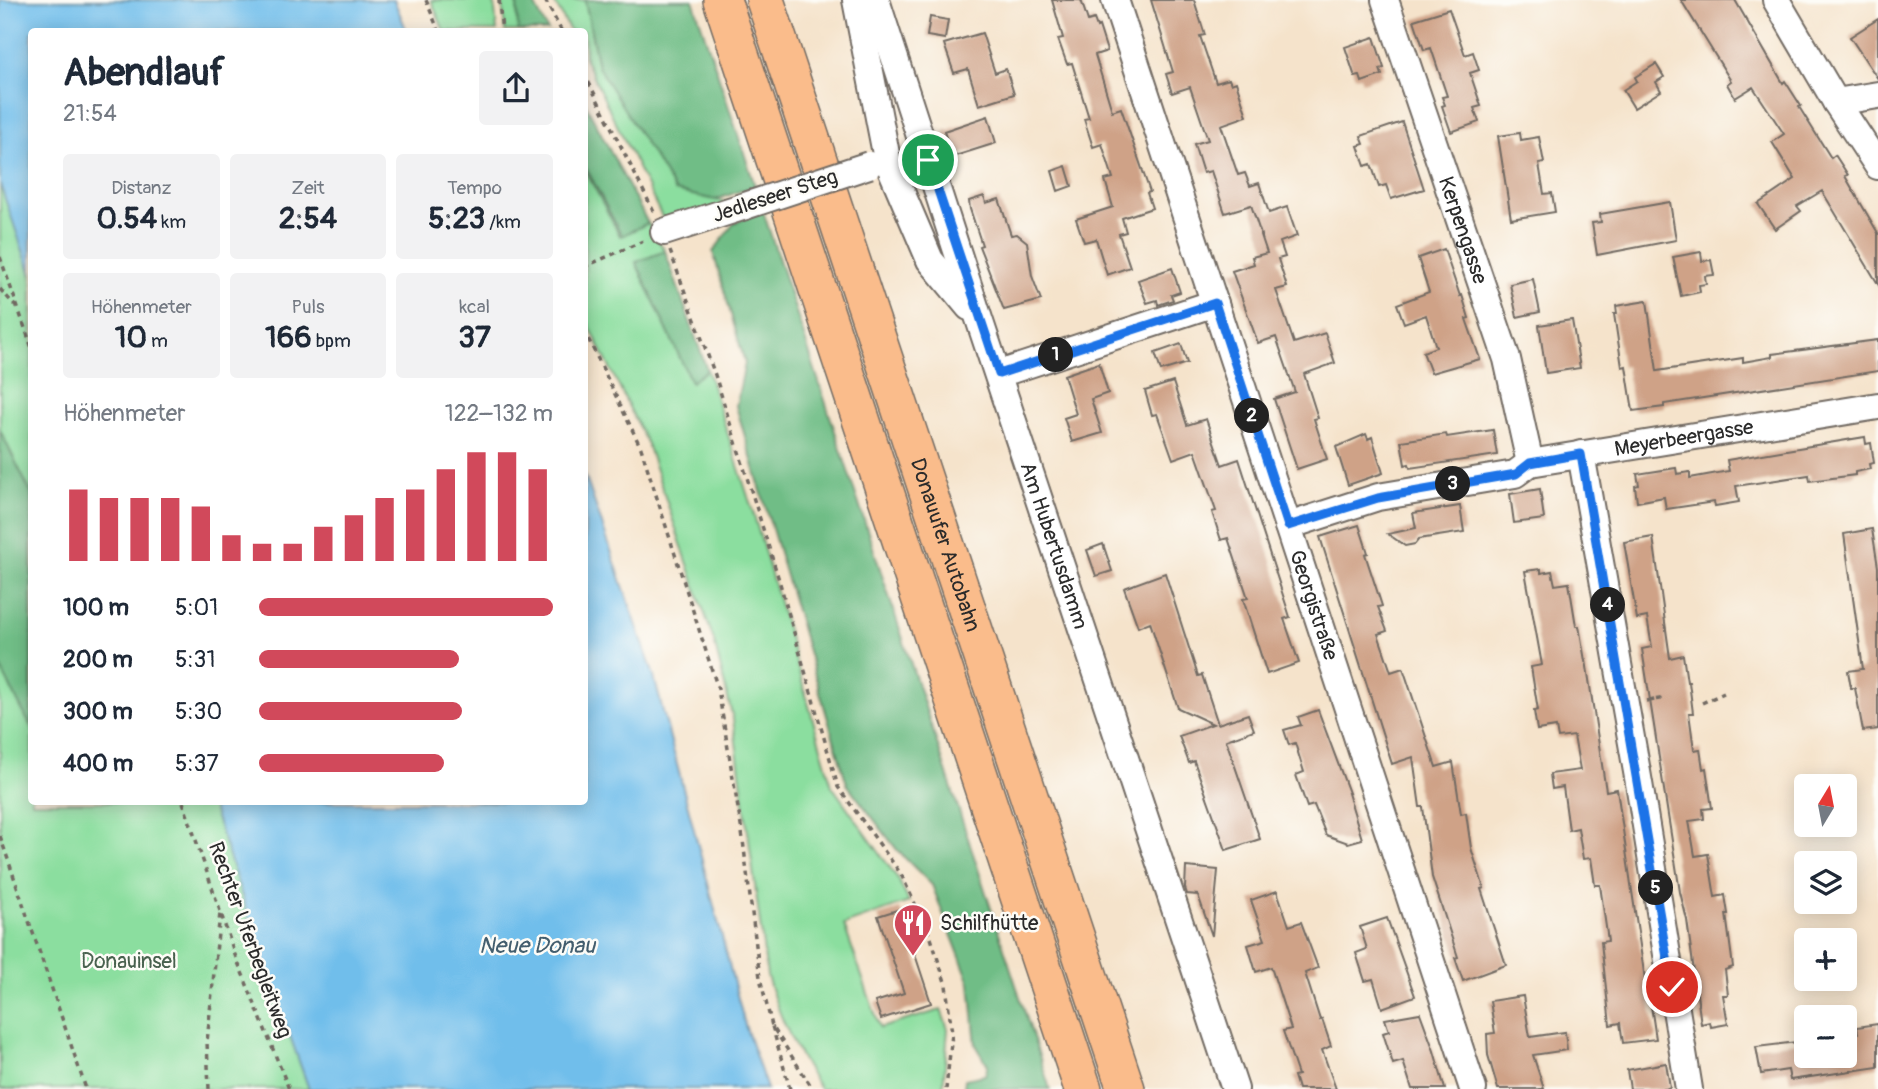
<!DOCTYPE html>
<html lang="de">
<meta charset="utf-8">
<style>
body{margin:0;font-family:Pangolin,sans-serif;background:#f2f2f3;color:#1f2937;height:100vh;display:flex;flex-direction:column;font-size:26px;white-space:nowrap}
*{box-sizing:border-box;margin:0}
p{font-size:23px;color:#747a83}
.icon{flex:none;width:38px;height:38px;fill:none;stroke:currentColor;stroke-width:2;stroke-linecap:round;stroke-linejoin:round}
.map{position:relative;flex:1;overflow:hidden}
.drawer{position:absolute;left:28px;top:28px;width:560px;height:777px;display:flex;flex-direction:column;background:#fff;border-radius:7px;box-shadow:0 4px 18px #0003}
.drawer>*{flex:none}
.needle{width:46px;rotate:10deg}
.tools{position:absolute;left:1794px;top:774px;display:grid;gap:14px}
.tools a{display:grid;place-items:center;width:63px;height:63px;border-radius:7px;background:#fff;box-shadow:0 4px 18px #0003;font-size:35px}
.pin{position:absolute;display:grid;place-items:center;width:60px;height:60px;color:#fff;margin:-30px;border:4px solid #fff;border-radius:50%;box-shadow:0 2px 7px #0007}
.km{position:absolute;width:35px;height:35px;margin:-18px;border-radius:50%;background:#222;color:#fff;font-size:19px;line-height:35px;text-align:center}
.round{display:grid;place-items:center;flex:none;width:74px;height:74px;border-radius:7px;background:#f2f2f3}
.overview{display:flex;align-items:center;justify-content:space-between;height:119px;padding:0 35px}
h1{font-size:38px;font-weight:700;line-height:52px}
.figures{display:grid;grid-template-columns:repeat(3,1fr);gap:10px;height:119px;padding:7px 35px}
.figures div{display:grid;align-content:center;border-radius:7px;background:#f2f2f3;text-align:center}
.figures b{font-size:30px;font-weight:700}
.figures small{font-size:19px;font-weight:400}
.figures p{font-size:19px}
.chart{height:196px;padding:14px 35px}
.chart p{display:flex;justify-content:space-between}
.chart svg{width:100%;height:126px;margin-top:7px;stroke:#d1495b;stroke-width:6}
ul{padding:0 35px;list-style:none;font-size:23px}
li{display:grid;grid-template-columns:112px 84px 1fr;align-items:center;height:52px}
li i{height:18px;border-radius:9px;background:#d1495b}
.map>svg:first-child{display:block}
</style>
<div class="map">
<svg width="1878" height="1089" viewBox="0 0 1878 1089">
<rect width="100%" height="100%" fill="#fdfcf7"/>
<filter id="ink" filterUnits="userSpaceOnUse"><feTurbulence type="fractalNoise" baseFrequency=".0143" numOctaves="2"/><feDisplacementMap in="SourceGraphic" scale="14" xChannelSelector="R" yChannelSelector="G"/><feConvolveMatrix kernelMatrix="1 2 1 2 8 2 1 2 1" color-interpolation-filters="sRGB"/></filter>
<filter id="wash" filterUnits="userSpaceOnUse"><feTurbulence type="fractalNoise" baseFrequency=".00686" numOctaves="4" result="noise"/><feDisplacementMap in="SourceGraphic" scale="28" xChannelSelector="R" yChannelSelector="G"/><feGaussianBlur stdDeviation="1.57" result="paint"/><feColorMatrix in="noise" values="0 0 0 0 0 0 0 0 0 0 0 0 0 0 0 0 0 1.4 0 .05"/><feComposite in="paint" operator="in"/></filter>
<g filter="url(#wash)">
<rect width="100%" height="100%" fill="#f5e3cb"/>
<path fill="#8bde9f" stroke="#5b8465" stroke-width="2" d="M431 0H494L497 31H444Z
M502 0H517L518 31H505Z
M553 0H585L598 67 715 200 731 203 666 225 585 60 584 32 570 31Z
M584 168 620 236 648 223 665 251 636 263 691 381 707 370 753 512 832 786 898 879 909 902 844 925 880 1028 941 1010 948 1029 943 1089H820C796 1053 779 1017 767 976L733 719 714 641 647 444 585 317Z
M0 184 32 274V802H211L265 966 309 1089H0Z"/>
<path fill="#70bd86" stroke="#4e7458" stroke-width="2" d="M517 0H532L548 31H518Z
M585 0H693L755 186 715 200 675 191 598 67Z
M584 101 648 223 622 236 585 166Z
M763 211 1050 1089H964L965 1079 985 1075 988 1065 976 1045 970 983 932 885 898 851 847 784 736 406 745 363 713 252 734 223Z
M665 251 707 370 691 382 636 262Z
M0 430 31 493V727L0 667Z"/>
<path fill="#70beeb" stroke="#4e748b" stroke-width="2" d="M0 0H394L407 31 32 32 31 274 0 184Z
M585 475 653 673 745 1025 767 1089H309L265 966 211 802H584Z"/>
<g id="blocks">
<path fill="#cfa287" d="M1052 0H1081L1088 21 1094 19 1097 27 1099 26 1107 51 1095 55 1112 111 1121 108 1150 192 1147 193 1152 208 1122 218 1126 232 1119 234 1130 267 1107 275 1096 239 1084 242 1076 219 1113 207 1105 180 1113 178 1102 144 1093 147 1084 119 1089 118 1072 63 1067 64 1058 39 1063 38Z
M1151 0H1194L1205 35 1200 36 1216 83 1229 79 1231 84 1236 82 1247 116 1221 125 1238 175 1245 173 1250 186 1259 183 1269 213 1287 207 1297 236 1280 242 1285 257 1278 259 1287 287 1276 290 1294 343 1325 333 1335 363 1304 374 1318 418 1314 419 1327 459 1297 469 1274 399 1295 392 1276 337 1258 343 1232 271 1254 264 1252 257 1267 253 1251 205 1225 213 1211 171 1203 173 1194 144 1208 140 1190 87 1172 93 1166 74 1173 72Z
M1681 0H1735L1783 83 1785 81 1801 106 1799 107 1831 158 1835 155 1848 175 1845 176 1878 233V284L1822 191 1797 206 1801 211 1775 229 1758 204 1795 179 1772 142 1784 134 1753 87 1735 98 1727 84 1731 81Z
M1449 9 1465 55 1473 52 1479 70 1470 73 1481 106 1474 108 1479 122 1451 132 1442 106 1445 105 1442 97 1447 96 1431 48 1424 50 1414 20Z
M930 17 948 20 945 39 927 36Z
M1878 19V79L1850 37Z
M982 33 995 73 1006 69 1014 94 979 105 968 69 954 73 944 44Z
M1374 37 1384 68 1380 69 1382 75 1362 82 1360 76 1355 77 1345 47Z
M1656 64 1664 77 1656 82 1661 91 1634 108 1623 90 1637 81 1635 77Z
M988 116 996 143 952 157 944 131Z
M1402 122 1424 189 1391 199 1386 185 1379 187 1371 164 1365 166 1358 146 1364 144 1361 136Z
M1520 133 1521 140 1539 137 1544 163 1539 164 1544 194 1552 193 1555 212 1511 219 1498 136Z
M1066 166 1072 186 1058 191 1052 171Z
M984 196 986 203 999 199 1011 235 1017 234 1027 242 1032 276 1041 300 1004 310 979 246 982 245 970 209 969 201Z
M1670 202 1676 240 1597 255 1592 223 1601 222 1600 214Z
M1444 249 1460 296 1462 295 1469 318 1466 319 1480 359 1431 373 1423 352 1436 347 1426 315 1404 323 1397 304 1429 292 1418 258Z
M1701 252 1702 261 1711 260 1714 275 1705 276 1706 284 1699 285 1700 292 1681 296 1673 257Z
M1172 268 1180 292 1171 295 1173 300 1158 305 1157 300 1147 303 1138 280Z
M1533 279 1540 312 1517 317 1510 284Z
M1647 301 1657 371 1743 358V362L1772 357V354L1878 340V371L1664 404V407L1633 411 1626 366 1622 367 1614 314H1617L1616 306Z
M1572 320 1580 368 1546 373 1539 325Z
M1181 344 1187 363 1161 371 1155 353Z
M1099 363 1108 393 1091 399 1102 433 1072 442 1064 418 1076 414 1064 375Z
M1173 382 1187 425 1206 419 1222 465 1239 459 1290 617 1284 619 1299 663 1267 674 1243 599 1248 598 1228 538 1221 540 1212 512 1216 511 1195 451 1173 459 1157 414 1152 415 1145 391Z
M1493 430 1497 455 1410 468 1409 464 1405 465 1401 441 1446 434 1447 437Z
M1366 434 1368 439 1372 437 1383 473 1348 485 1336 447Z
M1865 437 1866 444 1871 443 1874 463 1869 464 1870 469 1855 472V475L1810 481 1809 475 1736 486 1739 502 1715 506 1714 502 1666 509 1664 497 1637 502 1635 486 1639 485 1637 474 1676 468 1677 474 1690 472V478L1729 471 1727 460Z
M1540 489 1544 519 1514 523 1510 494Z
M1460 506 1464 532 1419 539 1415 544 1405 546 1388 534 1416 528 1413 513Z
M1359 525 1368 553 1365 554 1382 606 1378 607 1387 631 1378 634 1391 672 1403 668 1436 767 1453 762 1461 814 1466 813 1471 848 1484 888 1481 889 1506 965 1463 981 1455 958 1458 957 1432 877 1423 807H1420L1413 757 1392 764 1320 537Z
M1872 529 1878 567V729L1863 731 1855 688H1851L1848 671 1863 669 1844 534Z
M1653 537 1670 658 1683 655 1687 682H1689L1693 713H1689L1694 750 1700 749 1703 769 1706 768 1712 808 1703 809 1704 819 1689 821 1695 856 1708 854 1715 897 1725 895 1728 914H1726L1733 967 1725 970 1728 995H1723L1728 1024 1711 1027 1710 1022 1701 1024 1687 920 1680 892 1642 649 1652 647 1647 617 1637 619 1624 542Z
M1103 544 1112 571 1096 576 1087 550Z
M1541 569V573L1552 571 1555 585 1569 583 1576 626H1579L1585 661 1586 660 1606 791 1617 789 1648 1000 1650 999 1656 1039 1623 1043 1620 1023 1610 1025 1601 942 1608 941 1600 885H1595L1591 858 1583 859 1578 828 1569 830 1563 787 1552 789 1550 774 1580 770 1574 736 1558 738 1556 727 1537 730 1534 711 1538 710 1531 667 1542 665 1525 571Z
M1165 573 1198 676 1202 675 1218 724 1248 714 1254 730 1226 740 1260 839 1226 850 1194 761 1189 763 1179 736 1213 724 1178 708 1150 622 1138 627 1124 588Z
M1318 710 1349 793H1348L1362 839 1348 843 1326 835 1314 805 1307 807 1296 775 1304 772 1295 743 1289 745 1284 730 1301 725 1298 717Z
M1186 867 1218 870 1212 936 1198 895 1187 894 1185 888Z
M1277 891 1289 926 1301 922 1318 968 1305 973 1320 1020 1322 1019 1331 1046 1322 1050 1336 1089H1298L1294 1076 1298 1075 1283 1031 1291 1029 1271 967 1256 972 1248 945 1265 940 1251 900Z
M900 909 931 1003 881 1019 875 1002 904 993 878 916Z
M1387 918 1415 996 1382 1008 1373 979 1365 981 1356 953 1367 949 1360 927Z
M1523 996 1530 1037 1565 1032 1567 1050 1533 1055 1544 1089H1498L1488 1055 1487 1034 1495 1033 1490 1001Z
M1420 1013 1434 1051 1445 1089H1412L1403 1061 1393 1064 1383 1033 1389 1031 1385 1019Z
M1878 1024V1067L1790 1080 1788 1070 1761 1074 1756 1047 1806 1041V1055H1844V1035L1858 1033 1857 1027Z
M1666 1063 1670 1087 1666 1089H1630L1627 1070Z"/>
</g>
</g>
<g filter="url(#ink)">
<use href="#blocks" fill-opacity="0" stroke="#726b63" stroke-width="2"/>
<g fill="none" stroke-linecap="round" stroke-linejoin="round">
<g stroke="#726b63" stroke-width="30">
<g id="minor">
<path d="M856 0 887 159 930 260 969 307"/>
<path id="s1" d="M876 0 979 319 1235 1089"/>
<path id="s2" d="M1115 0 1473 1089"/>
<path id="s3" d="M1385 0 1507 359 1530 463"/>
<path d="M1776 0 1836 102 1878 166"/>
<path d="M1836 102 1878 95"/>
<path d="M664 232 745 206"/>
<path d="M999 374 1215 303"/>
<path d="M1581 454 1639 783 1689 1089"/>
<path id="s4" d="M1288 526 1378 497 1515 474 1530 463 1878 406"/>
</g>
</g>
<g stroke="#726b63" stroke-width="40">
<g id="highway">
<path d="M722 0 1083 1089"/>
<path id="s5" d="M765 0 1126 1089"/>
</g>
</g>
<path stroke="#726b63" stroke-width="3.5" stroke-dasharray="5 5" stroke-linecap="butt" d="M426 0 439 32
M499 0 502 32
M545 0 562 32
M584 73 654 212
M670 251 715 375 779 580 838 787 901 874 931 938 946 985 952 1034 946 1089
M0 257 32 348
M584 267 643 241
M0 289 17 308
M584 330 641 448 718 689 742 832 760 978 772 1026
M1646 701 1660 699 1649 701
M1702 703 1724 693
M183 802 235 955 289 1089
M0 836 86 1089
M209 1089 207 1042 220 913
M790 1089 772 1026 813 1089"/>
<use href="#minor" stroke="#fff" stroke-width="26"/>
<use href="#highway" stroke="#fabc8b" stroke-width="37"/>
<g stroke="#726b63" stroke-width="30" stroke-linecap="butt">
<path id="minor-bridge" d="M745 206 869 165"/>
</g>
<use href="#minor-bridge" stroke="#fff" stroke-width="26"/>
</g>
</g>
<g fill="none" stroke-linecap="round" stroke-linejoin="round" filter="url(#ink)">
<g stroke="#fff" stroke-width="14">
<path id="route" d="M928 160 999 374 1215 303 1288 526 1378 498 1516 474 1530 463 1581 454 1672 987"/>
</g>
<use href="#route" stroke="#1a73e8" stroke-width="9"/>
</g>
<defs>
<g id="restaurant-pin" transform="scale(2.0125)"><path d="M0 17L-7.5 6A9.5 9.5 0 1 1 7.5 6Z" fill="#d1495b" stroke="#fdfcf7"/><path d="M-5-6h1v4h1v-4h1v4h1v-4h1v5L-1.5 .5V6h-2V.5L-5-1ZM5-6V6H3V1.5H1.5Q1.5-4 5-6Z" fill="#fff"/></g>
</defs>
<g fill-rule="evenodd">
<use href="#restaurant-pin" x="913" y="923"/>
</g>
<g text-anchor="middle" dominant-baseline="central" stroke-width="5" stroke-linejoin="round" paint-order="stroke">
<g font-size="21" fill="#2b2b2b" stroke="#fdfcf7">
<text transform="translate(775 196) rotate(-18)">Jedleseer Steg</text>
<text stroke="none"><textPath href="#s3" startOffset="243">Kerpengasse</textPath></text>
<text stroke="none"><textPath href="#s4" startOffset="408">Meyerbeergasse</textPath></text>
<text stroke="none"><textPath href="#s5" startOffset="574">Donauufer Autobahn</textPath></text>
<text stroke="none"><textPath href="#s1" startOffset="574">Am Hubertusdamm</textPath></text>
<text stroke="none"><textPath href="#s2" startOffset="637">Georgistraße</textPath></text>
<text transform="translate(250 940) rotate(70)">Rechter Uferbegleitweg</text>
</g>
<g font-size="21" fill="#2b2b2b" stroke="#fdfcf7" text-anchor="start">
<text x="940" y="923">Schilfhütte</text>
</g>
<g font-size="21" fill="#48614e" stroke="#fdfcf7">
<text x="129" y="961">Donauinsel</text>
</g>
<g font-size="23" font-style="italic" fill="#435e6e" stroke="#fdfcf7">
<text x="537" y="945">Neue Donau</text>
</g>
</g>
</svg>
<div class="tools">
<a><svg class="needle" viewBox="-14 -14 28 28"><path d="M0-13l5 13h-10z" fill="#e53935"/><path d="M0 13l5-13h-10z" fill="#747a83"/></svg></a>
<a><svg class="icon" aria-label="layers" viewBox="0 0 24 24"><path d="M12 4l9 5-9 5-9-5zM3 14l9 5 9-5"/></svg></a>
<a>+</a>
<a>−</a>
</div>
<div class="pin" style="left:928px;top:160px;background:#1e9e55"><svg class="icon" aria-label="arrive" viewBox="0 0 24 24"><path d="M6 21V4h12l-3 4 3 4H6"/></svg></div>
<div class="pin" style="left:1672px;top:987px;background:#d93025"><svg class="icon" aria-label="check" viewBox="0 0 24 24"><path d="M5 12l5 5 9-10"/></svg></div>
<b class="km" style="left:1056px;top:355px">1</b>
<b class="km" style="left:1252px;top:416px">2</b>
<b class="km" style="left:1453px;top:484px">3</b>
<b class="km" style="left:1608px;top:605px">4</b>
<b class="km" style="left:1656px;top:888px">5</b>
<section class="drawer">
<div class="overview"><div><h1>Abendlauf</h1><p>21:54</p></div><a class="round"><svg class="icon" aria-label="share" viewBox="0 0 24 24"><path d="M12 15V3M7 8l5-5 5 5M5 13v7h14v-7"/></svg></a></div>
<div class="figures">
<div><p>Distanz</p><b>0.54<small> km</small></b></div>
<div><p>Zeit</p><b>2:54</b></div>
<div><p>Tempo</p><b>5:23<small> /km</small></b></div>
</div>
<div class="figures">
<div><p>Höhenmeter</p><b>10<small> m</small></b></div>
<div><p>Puls</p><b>166<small> bpm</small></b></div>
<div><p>kcal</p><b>37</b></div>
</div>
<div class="chart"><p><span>Höhenmeter</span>122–132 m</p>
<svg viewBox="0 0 160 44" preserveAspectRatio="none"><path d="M5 44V19M15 44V22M25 44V22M35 44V22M45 44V25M55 44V35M65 44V38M75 44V38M85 44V32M95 44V28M105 44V22M115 44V19M125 44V12M135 44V6M145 44V6M155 44V12"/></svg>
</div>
<ul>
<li><b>100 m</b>5:01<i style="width:100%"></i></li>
<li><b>200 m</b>5:31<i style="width:68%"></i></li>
<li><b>300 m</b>5:30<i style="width:69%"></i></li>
<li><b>400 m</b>5:37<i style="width:63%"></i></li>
</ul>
</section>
</div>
